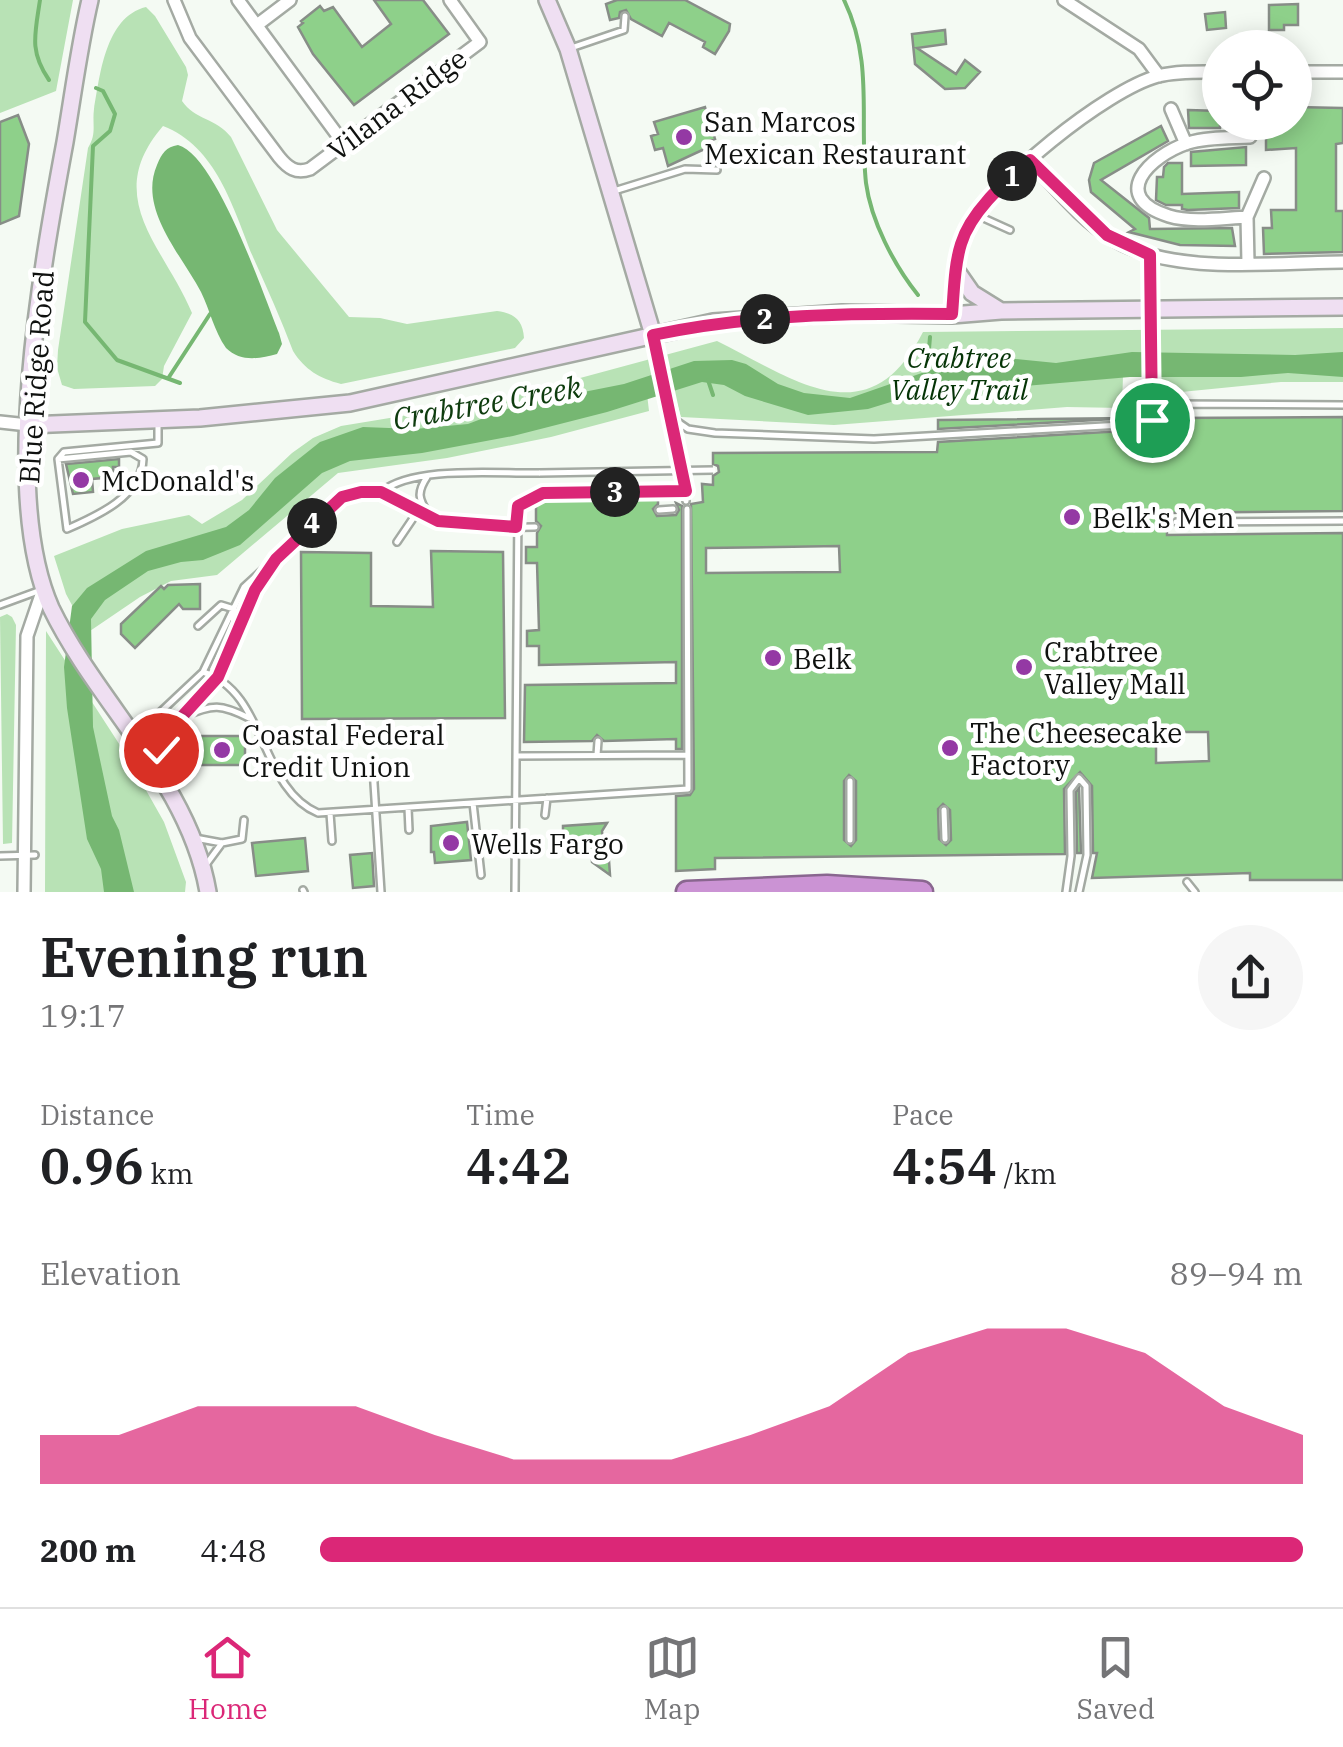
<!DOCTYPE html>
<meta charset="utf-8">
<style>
body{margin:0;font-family:"IBM Plex Serif",serif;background:#f6f6f6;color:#202124;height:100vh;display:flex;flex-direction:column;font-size:38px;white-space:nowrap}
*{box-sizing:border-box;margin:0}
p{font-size:32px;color:#757577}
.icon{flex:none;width:55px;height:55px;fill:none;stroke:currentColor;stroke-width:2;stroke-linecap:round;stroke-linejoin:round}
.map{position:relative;height:892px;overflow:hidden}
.panel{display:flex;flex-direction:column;background:#fff;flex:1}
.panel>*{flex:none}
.buttons{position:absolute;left:1202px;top:30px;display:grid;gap:20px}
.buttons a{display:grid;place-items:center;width:110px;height:110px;border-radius:50%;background:#fff;box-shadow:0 5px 25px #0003;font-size:50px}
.pin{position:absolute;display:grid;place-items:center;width:85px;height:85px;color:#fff;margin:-42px;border:5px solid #fff;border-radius:50%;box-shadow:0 2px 10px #0007}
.km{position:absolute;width:50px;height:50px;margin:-25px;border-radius:50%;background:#222;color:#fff;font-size:28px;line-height:50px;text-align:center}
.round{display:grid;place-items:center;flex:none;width:105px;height:105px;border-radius:52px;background:#f6f6f6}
.headline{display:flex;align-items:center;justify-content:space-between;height:170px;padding:0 40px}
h1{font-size:55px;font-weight:600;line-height:75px}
.stats{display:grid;grid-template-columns:repeat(3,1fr);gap:15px;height:170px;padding:10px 40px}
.stats div{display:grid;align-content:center}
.stats b{font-size:50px;font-weight:600}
.stats small{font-size:28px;font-weight:400}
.stats p{font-size:28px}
.chart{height:280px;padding:20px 40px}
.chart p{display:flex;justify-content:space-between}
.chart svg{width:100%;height:180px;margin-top:10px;fill:#db2777;opacity:.7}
ul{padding:0 40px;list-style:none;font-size:32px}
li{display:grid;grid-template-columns:160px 120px 1fr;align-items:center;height:75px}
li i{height:25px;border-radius:12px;background:#db2777}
.tabs{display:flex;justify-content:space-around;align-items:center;height:140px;border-top:2px solid #e0e0e0;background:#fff;font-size:28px;color:#757577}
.tabs a{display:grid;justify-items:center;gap:5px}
.tabs .current{color:#db2777}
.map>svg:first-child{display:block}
</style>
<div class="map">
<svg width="1343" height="892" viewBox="0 0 1343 892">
<rect width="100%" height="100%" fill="#f4faf3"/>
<path fill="#b8e2b5" d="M0 0H73L56 91 0 113Z
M146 7 155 16 186 67 188 75 182 101C195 120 216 118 231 137L277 230 349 317 380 318 407 324 497 311C514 313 523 320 524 338L515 348 341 384C319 378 305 370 293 351 281 319 267 288 253 257 233 208 217 147 163 126 101 198 164 246 192 313L164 366 162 379 155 386 74 389 62 385 57 368 58 350 88 148C97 133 92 125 94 109 100 76 105 17 146 7Z
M1343 328V382H1281L1151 395V373L1123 375 1122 408 1067 407 834 425 681 417 673 389 647 394 649 411 551 437 447 458 338 473 217 575 171 581 140 597 87 633 66 594 54 556 122 529 189 515 202 524 242 500 292 453 313 438 341 426 499 400 717 341C796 380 869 438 923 332Z
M7 614 12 617 16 625 12 843 3 844 0 617Z
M46 631 125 753 164 822 186 882 185 892H45Z"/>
<path fill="#76b772" d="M178 145C216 155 263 294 279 333L282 344 277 354C259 359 240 362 226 348 214 331 210 310 201 292 181 254 138 209 157 165 162 153 166 147 178 145Z
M1132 352 1295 355 1343 352V377L1288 373 1241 377H1130L1013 387 933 389 868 409 808 415 745 396 724 385 702 382 607 412 513 436 422 453 350 461 322 473 240 545 203 560 181 562 148 571 105 600 91 619 93 727 112 816 119 830 134 892H104L101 869 87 839 67 708 64 667 72 606 87 588 146 551 226 527 249 510 275 478 320 442 363 427 415 429 468 424 518 405 624 384 694 361 732 360 746 364 778 384 804 393 850 398 965 358 985 356 1056 363Z"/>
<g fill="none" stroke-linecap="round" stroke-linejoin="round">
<path stroke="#76b772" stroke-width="4" d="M40 0C35 34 29 51 49 80
M844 0C874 62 859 119 866 183 871 221 894 265 918 295
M96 88 103 91 115 114 110 131 93 146 85 322 117 360 180 383
M927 372 930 337
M169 377 210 314
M708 380 713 395"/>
</g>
<path fill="#8ed08a" stroke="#878d87" stroke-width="2.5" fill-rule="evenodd" d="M374 0H423L449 34 354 105 313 54 298 27 303 23 301 21 320 6 324 11 333 7 362 47 391 24Z
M617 0H685L730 24 729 31 715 54 703 47 705 42 669 23 662 36 631 19 626 10 620 12 619 18 610 20 606 4Z
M1298 4V25H1284V30H1269V5Z
M1225 12 1226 28 1207 30 1205 14Z
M945 30 946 44 917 48 956 74 965 60 980 72 965 88 945 89 915 64 912 34Z
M705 107 715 139 709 141 711 146 668 166 663 148 655 150 651 136 658 134 654 122Z
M1295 107 1343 108V143L1336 144V211H1343V252L1264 254 1263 228H1272L1271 210H1296V148L1266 150V122H1295Z
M1188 110 1220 111V128H1189Z
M18 115 29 144 19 216 0 224V122Z
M1161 126 1168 141 1101 180 1149 218 1150 229 1232 228 1235 246 1180 245 1129 232 1135 229 1091 192 1089 180 1094 163Z
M1246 147V165L1191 166V152Z
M1168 163H1182V194L1239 192V208L1188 210 1182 209V205H1166L1156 200 1157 177H1163L1164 167Z
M1343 417V511L1166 513 1167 535 1343 533V880H1250V873L1092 878 1097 853H1093L1092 786 1080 772 1064 789 1065 854 715 858V869L676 871V796L690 795 694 789 691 504 703 502 702 484 713 485V476L719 472 718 466 713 464V453L937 452 938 442 1157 429 1168 418ZM839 546 840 572 706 573V548ZM1156 732H1208L1209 761 1156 763ZM849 775 856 781V840L851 846 844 840V781ZM943 804 950 810 951 840 946 845 939 839 938 809Z
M1132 418 938 429V420Z
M119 459V467H113L114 477 92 479 93 492 73 494 66 464Z
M658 498V504L653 509 657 516 676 515 679 510 676 503 682 506V749H676V739L604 741 597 735 592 741 524 742 525 685 676 683V662L539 665V646H527V631L539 630 537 563H526V547H537V533L541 526 536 521V504L545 499Z
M431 551 503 552 505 718 302 719 301 552 371 553V606L433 607Z
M200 584V609H183L179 604 135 648 121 634V624L161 586 164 589 168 585Z
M200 736H245V765H200Z
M1079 788 1081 853H1077L1076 792Z
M467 822 471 860 435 863 434 852H431V826Z
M607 823 602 831 603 842 608 846 610 875 592 862 591 850 571 851 570 846H565L563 833V826Z
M305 838 308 871 256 876 252 843Z
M372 853 374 886 353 888 350 855Z"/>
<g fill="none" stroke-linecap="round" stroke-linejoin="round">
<g stroke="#a4aaa3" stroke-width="10">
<path id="lane" d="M571 48 624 30 625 16
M614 191 685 169 717 170
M979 216 1010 230
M654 338 686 501
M669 416 688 429 715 433 874 439 1157 423 1170 404 1343 405
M58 459 131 452 143 459C142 496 97 516 67 529L58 459 64 452 158 443V423
M427 477C417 492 418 499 429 514
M381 492C415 465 497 474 540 473
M659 510 673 509
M1176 522 1343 521
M397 542 418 511
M0 605 41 590
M198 626 221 605 234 609 233 639
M203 672C267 692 259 788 318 813L688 789 687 509
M185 716C213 704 221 704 249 718
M135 736 203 672 244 587 342 497C393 483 396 507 438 521 468 531 504 527 535 527
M597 755 598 741
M516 756 688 755
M161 767C162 725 194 709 217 678 242 646 248 601 271 566
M373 768 381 892
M850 781V840
M473 803 481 875
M408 808 409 830
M944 810 945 839
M330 813 332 841
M545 815 547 798
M195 838 222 843 242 839 244 820
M0 856 35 855
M205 866 222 843
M1187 882 1195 892
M303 890 304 892
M515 892 518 506 543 493 686 491
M1066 892 1071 856 1070 790 1079 778 1086 786 1087 855 1079 892"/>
</g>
<g stroke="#a4aaa3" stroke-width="16">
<path id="street" d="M174 0 190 38 279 157C288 168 296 174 310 169L480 42 450 0
M238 0 344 144
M1064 0 1139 49 1159 76
M257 25 290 0
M1295 72H1343
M1171 109 1186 144
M1030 161C1055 187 1082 221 1114 240 1175 276 1274 262 1343 262
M1247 217C1223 218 1192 223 1169 216 1108 197 1149 156 1188 143 1207 137 1230 138 1250 137
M1248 263 1247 217 1264 178
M952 315C954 287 954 256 967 231 991 183 1106 90 1158 76 1178 71 1200 72 1220 72
M0 422 28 425
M24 892 27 636 43 589"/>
</g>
<g stroke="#a4aaa3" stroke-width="20">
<path id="secondary" d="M90 0C79 47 73 95 65 142 42 266 0 493 51 608 98 705 189 782 208 892
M547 0 568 49 653 335
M956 270 972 293 1001 311
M28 425 200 418 350 403 713 322 842 313 952 315 1001 311 1343 307"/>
</g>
<g stroke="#89668f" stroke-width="25">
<path id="highway" d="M687 892 827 886 922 892"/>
</g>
<use href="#lane" stroke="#fff" stroke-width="5"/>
<use href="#street" stroke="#fff" stroke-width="11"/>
<use href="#secondary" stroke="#efdff2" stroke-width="15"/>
<use href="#highway" stroke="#cb93d4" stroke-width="20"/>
<g stroke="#a4aaa3" stroke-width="10" stroke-linecap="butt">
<path id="lane-bridge" d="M1150 274 1152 420
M540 473 713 470"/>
</g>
<use href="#lane-bridge" stroke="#fff" stroke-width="5"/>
</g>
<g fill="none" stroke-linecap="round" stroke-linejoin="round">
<g stroke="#fff" stroke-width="20">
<path id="route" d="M161 750 168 732 218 677 255 590 276 559 342 497 361 492H381L438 521 516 527 518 506 543 493 686 491 653 335C752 314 851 313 952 314 954 292 954 266 961 244 971 211 1004 183 1030 160L1107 235 1150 255 1152 420"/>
</g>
<use href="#route" stroke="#db2777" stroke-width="12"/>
</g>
<g fill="#9439a4" stroke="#fff" stroke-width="4">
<circle cx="684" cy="137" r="10"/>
<circle cx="81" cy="480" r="10"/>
<circle cx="1072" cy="517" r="10"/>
<circle cx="773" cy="658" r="10"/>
<circle cx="1024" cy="667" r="10"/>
<circle cx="950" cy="748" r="10"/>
<circle cx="222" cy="750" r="10"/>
<circle cx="451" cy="843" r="10"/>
</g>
<g text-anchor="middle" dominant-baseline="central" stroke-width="9" stroke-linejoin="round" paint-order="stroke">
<g font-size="28" fill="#0f110f" stroke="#fff">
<text transform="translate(397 104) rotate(-37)">Vilana Ridge</text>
<text transform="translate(36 377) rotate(-86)">Blue Ridge Road</text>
</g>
<g font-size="28" fill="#0f110f" stroke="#fff" text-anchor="start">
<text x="704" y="121">San Marcos<tspan x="704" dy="32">Mexican Restaurant</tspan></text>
<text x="101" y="480">McDonald's</text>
<text x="1092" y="517">Belk's Men</text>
<text x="1044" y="651">Crabtree<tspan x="1044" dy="32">Valley Mall</tspan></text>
<text x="793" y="658">Belk</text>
<text x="970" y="732">The Cheesecake<tspan x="970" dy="32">Factory</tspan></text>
<text x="242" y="734">Coastal Federal<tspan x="242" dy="32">Credit Union</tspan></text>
<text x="471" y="843">Wells Fargo</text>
</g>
<g font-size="28" font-style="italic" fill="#053406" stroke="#fff">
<text x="959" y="357">Crabtree<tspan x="959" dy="32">Valley Trail</tspan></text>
</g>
<g font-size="30" font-style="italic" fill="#0e3c0e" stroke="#fff">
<text transform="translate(487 402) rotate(-10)">Crabtree Creek</text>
</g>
</g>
</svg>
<div class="buttons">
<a><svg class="icon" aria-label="locate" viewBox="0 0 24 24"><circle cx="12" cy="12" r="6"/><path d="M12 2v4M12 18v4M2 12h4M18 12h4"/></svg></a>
</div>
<div class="pin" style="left:1152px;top:420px;background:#1e9e55"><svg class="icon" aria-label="arrive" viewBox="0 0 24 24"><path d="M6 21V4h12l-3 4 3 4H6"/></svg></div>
<div class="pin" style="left:161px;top:750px;background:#d93025"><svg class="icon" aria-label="check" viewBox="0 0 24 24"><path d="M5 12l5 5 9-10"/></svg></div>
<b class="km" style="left:1012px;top:176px">1</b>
<b class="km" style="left:765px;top:319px">2</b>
<b class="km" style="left:615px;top:492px">3</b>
<b class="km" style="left:312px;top:523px">4</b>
</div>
<section class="panel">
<div class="headline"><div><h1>Evening run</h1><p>19:17</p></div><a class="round"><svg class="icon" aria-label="share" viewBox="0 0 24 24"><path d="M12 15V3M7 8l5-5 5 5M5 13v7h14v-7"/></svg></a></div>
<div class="stats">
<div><p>Distance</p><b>0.96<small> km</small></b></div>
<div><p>Time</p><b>4:42</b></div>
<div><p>Pace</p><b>4:54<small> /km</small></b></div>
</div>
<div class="chart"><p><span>Elevation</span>89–94 m</p>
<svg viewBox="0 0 160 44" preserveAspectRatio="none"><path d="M0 44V32L10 32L20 25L30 25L40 25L50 32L60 38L70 38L80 38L90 32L100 25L110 12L120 6L130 6L140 12L150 25L160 32V44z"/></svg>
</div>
<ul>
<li><b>200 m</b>4:48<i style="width:100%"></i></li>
</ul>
</section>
<nav class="tabs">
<a class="current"><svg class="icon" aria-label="home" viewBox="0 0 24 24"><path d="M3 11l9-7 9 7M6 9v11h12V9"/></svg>Home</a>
<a><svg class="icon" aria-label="map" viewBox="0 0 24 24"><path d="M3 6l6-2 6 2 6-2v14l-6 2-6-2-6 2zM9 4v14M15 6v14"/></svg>Map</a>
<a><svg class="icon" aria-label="saved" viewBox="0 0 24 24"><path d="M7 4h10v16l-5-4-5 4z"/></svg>Saved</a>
</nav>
